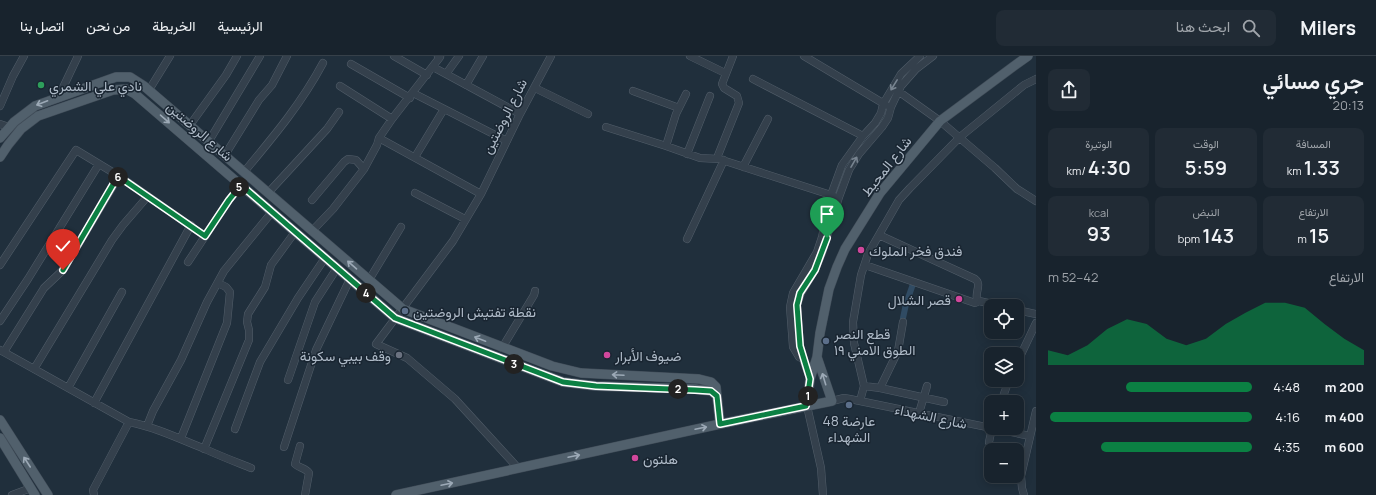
<!DOCTYPE html>
<html lang="ar">
<meta charset="utf-8">
<style>
body{margin:0;font-family:Manrope,Vazirmatn,sans-serif;background:#212b35;color:#f1f3f6;direction:rtl;height:100vh;display:flex;flex-direction:column;font-size:15px;white-space:nowrap}
*{box-sizing:border-box;margin:0}
p{font-size:13px;color:#9fa4aa}
.icon{flex:none;width:22px;height:22px;fill:none;stroke:currentColor;stroke-width:2;stroke-linecap:round;stroke-linejoin:round}
.map{position:relative;flex:1;overflow:hidden;direction:ltr}
.panel{display:flex;flex-direction:column;background:#18232d;width:340px}
.panel>*{flex:none}
.buttons{position:absolute;left:984px;top:243px;display:grid;gap:8px}
.buttons a{display:grid;place-items:center;width:40px;height:40px;border-radius:8px;background:#18232d;box-shadow:0 2px 10px #0003,0 0 0 1px #364049;font-size:20px}
.pin{position:absolute;display:grid;place-items:center;width:34px;height:34px;color:#fff;margin:-41px -17px;border-radius:50% 50% 50% 0;rotate:-45deg;box-shadow:0 0 4px #0007}
.pin .icon{rotate:45deg}
.km{position:absolute;width:20px;height:20px;margin:-10px;border-radius:50%;background:#222;color:#fff;font-size:11px;line-height:20px;text-align:center}
.round{display:grid;place-items:center;flex:none;width:42px;height:42px;border-radius:8px;background:#212b35}
.overview{display:flex;align-items:center;justify-content:space-between;height:68px;padding:0 12px}
h1{font-size:22px;font-weight:600;line-height:30px}
.stats{display:grid;grid-template-columns:repeat(3,1fr);gap:6px;height:68px;padding:4px 12px}
.stats div{display:grid;align-content:center;border-radius:8px;background:#212b35;text-align:center}
.stats b{font-size:20px;font-weight:600}
.stats small{font-size:11px;font-weight:400}
.stats p{font-size:11px}
.chart{height:112px;padding:8px 12px}
.chart p{display:flex;justify-content:space-between}
.chart svg{width:100%;height:72px;margin-top:4px;fill:#0b8043;opacity:.7}
ul{padding:0 12px;list-style:none;font-size:13px}
li{display:grid;grid-template-columns:64px 48px 1fr;align-items:center;height:30px}
li i{height:10px;border-radius:5px;background:#0b8043}
header{display:flex;align-items:center;gap:24px;box-sizing:border-box;height:56px;padding:0 20px;background:#18232d;border-bottom:1px solid #364049}
header strong{font-size:19px}
nav{display:flex;gap:22px;margin-inline-start:auto;font-size:14px}
.search{width:280px;height:36px;background:#212b35;display:flex;align-items:center;gap:10px;box-sizing:border-box;padding:0 14px;border-radius:8px;color:#9fa4aa;font-size:15px}
main{display:flex;flex:1;min-height:0}
.map>svg:first-child{display:block}
</style>
<header>
<strong>Milers</strong>
<div class="search"><svg class="icon" aria-label="search" viewBox="0 0 24 24"><circle cx="10" cy="10" r="6"/><path d="M15 15l6 6"/></svg>ابحث هنا</div>
<nav><a>الرئيسية</a><a>الخريطة</a><a>من نحن</a><a>اتصل بنا</a></nav>
</header>
<main>
<section class="panel">
<div class="overview"><div><h1>جري مسائي</h1><p>20:13</p></div><a class="round"><svg class="icon" aria-label="share" viewBox="0 0 24 24"><path d="M12 15V3M7 8l5-5 5 5M5 13v7h14v-7"/></svg></a></div>
<div class="stats">
<div><p>المسافة</p><b>1.33<small> km</small></b></div>
<div><p>الوقت</p><b>5:59</b></div>
<div><p>الوتيرة</p><b>4:30<small> /km</small></b></div>
</div>
<div class="stats">
<div><p>الارتفاع</p><b>15<small> m</small></b></div>
<div><p>النبض</p><b>143<small> bpm</small></b></div>
<div><p>kcal</p><b>93</b></div>
</div>
<div class="chart"><p><span>الارتفاع</span>42–52 m</p>
<svg viewBox="0 0 160 44" preserveAspectRatio="none"><path d="M0 44V35L10 38L20 32L30 22L40 16L50 19L60 28L70 32L80 28L90 19L100 12L110 6L120 6L130 9L140 19L150 28L160 35V44z"/></svg>
</div>
<ul>
<li><b>200 m</b>4:48<i style="width:62%"></i></li>
<li><b>400 m</b>4:16<i style="width:99%"></i></li>
<li><b>600 m</b>4:35<i style="width:74%"></i></li>
</ul>
</section>
<div class="map">
<svg width="1036" height="439" viewBox="0 0 1036 439">
<rect width="100%" height="100%" fill="#202f3c"/>
<g fill="none" stroke-linecap="round" stroke-linejoin="round">
<path stroke="#304b63" stroke-width="6" d="M903 262 906 248 913 228"/>
<g stroke="#525e6a" stroke-width="8">
<path id="minor" d="M394 0 427 19
M690 0 725 17
M804 0 886 49
M920 0 901 18 883 48 881 57 875 67 863 80 842 109 831 139 822 181 817 196 793 237 790 251 793 291 799 301 803 303 800 291 797 249 801 237 815 214 822 197 839 141 849 114 859 98 882 71 888 62 891 51 901 30 916 13 933 0
M351 8 410 42
M433 11 520 58
M446 18 459 0
M753 23 863 80
M466 29 483 0
M340 30 392 63
M535 32 588 58
M149 34 170 0
M633 35 679 52
M898 35 940 65 995 112 1017 133 1036 145
M413 37 507 85
M58 42 78 0
M0 50 13 20 24 0
M0 68 9 71
M190 69 226 19 237 0
M606 71 666 90 700 102 719 103 834 140
M379 82 481 138
M209 85 260 0
M666 90 676 58 686 38
M687 98 710 40
M225 99 259 44 272 29 287 0
M415 101 444 53
M717 102 739 47 737 40 724 32 722 28 733 0
M743 111 768 63
M244 116C274 80 301 48 323 7
M268 137 327 73 339 56
M415 137 465 163
M312 144 344 106 348 103 356 104 364 113
M312 175 333 153 364 113 377 89 379 82 392 63 440 1 438 0
M879 179 975 223C982 228 975 236 977 243L979 245
M687 183 724 104
M188 206 229 144 241 129
M0 209 76 94 119 120 205 180
M865 209 975 247 979 245 1002 250
M369 224 401 171
M1017 254 1036 258
M0 265 28 223 99 108
M502 292 534 239 535 235
M0 294 129 366C155 371 180 383 205 393 220 400 236 406 251 412
M4 296 44 232 63 214 119 120
M803 303 810 323
M1017 307 1036 267
M34 313 112 184 123 169 148 140
M288 324 315 246 337 212
M864 330 880 332 944 346
M68 332 122 236
M880 332 898 295 903 266
M832 345 844 342 850 343 1030 380
M860 345 864 330 854 287 853 266 861 219 868 198 899 144 910 132 960 81 1024 29 1036 23
M1001 346 1009 324
M94 347 191 169
M807 350 821 412 823 439
M919 357 927 330
M147 370 153 355 181 304 207 246 224 215 272 156
M235 373 260 306 298 242 325 202
M181 382 227 267 230 236 226 231 218 227
M989 386 992 372
M300 390 295 408C299 412 306 412 309 417L305 439
M284 391 316 294 350 223
M204 393 249 284V274L247 266 248 258 265 231 271 209 295 176
M518 412 455 343 407 302 376 288 453 185 481 138 520 58 551 0
M12 439 31 432
M94 439 93 434 129 366
M1024 439 1022 432 1021 420 1036 355"/>
</g>
<g stroke="#404c58" stroke-width="10">
<path id="major" d="M0 82 14 66 35 50 116 21H130L144 30 403 253 552 310 581 317 699 323 711 326 716 331 720 368
M0 101 8 89 21 73 38 60 113 34 126 33 135 38 395 262 563 326 596 330 695 333 711 335 717 340
M807 350 810 323 817 301 820 277 829 233 837 211 845 193 880 137 940 65 1014 10 1028 0
M0 364 48 439
M0 382 35 439
M396 439 720 368 832 345 817 301"/>
</g>
<use href="#minor" stroke="#34404c" stroke-width="7"/>
<use href="#major" stroke="#51606c" stroke-width="9"/>
</g>
<defs><path id="oneway-shaft" d="M-6 0H5M1.5-3L5.5 0L1.5 3" fill="none" stroke-width="1.6" stroke-linecap="round" stroke-linejoin="round"/></defs>
<g stroke="#788490">
<use href="#oneway-shaft" transform="translate(894 29) rotate(122)"/>
<use href="#oneway-shaft" transform="translate(854 106) rotate(-60)"/>
</g>
<g stroke="#9ca9b6">
<use href="#oneway-shaft" transform="translate(42 47) rotate(159)"/>
<use href="#oneway-shaft" transform="translate(165 63) rotate(41)"/>
<use href="#oneway-shaft" transform="translate(352 209) rotate(-139)"/>
<use href="#oneway-shaft" transform="translate(480 283) rotate(-159)"/>
<use href="#oneway-shaft" transform="translate(618 319) rotate(-177)"/>
<use href="#oneway-shaft" transform="translate(824 323) rotate(-107)"/>
<use href="#oneway-shaft" transform="translate(701 372) rotate(-12)"/>
<use href="#oneway-shaft" transform="translate(574 400) rotate(-12)"/>
<use href="#oneway-shaft" transform="translate(27 406) rotate(-123)"/>
<use href="#oneway-shaft" transform="translate(447 428) rotate(-12)"/>
</g>
<g fill="none" stroke-linecap="round" stroke-linejoin="round">
<g stroke="#fff" stroke-width="8">
<path id="route" d="M63 214 118 120 205 180 229 144 241 129 395 262 563 326 596 330 695 334 711 335 717 340 720 368 806 350 810 323 800 290 797 249 800 237 815 214 827 182"/>
</g>
<use href="#route" stroke="#0b8043" stroke-width="5"/>
</g>
<circle fill="#2e9e5b" stroke="#192531" stroke-width="1.5" cx="41" cy="29" r="4"/>
<g fill="#d1479c" stroke="#192531" stroke-width="1.5">
<circle cx="861" cy="194" r="4"/>
<circle cx="959" cy="243" r="4"/>
<circle cx="607" cy="299" r="4"/>
<circle cx="635" cy="402" r="4"/>
</g>
<g fill="#5c6f8a" stroke="#192531" stroke-width="1.5">
<circle cx="405" cy="255" r="4"/>
<circle cx="826" cy="285" r="4"/>
<circle cx="849" cy="349" r="4"/>
</g>
<circle fill="#6b7280" stroke="#192531" stroke-width="1.5" cx="399" cy="299" r="4"/>
<g text-anchor="middle" dominant-baseline="central" stroke-width="3" stroke-linejoin="round" paint-order="stroke">
<g font-size="14" fill="#afbbc8" stroke="#192531" text-anchor="start">
<text x="49" y="29">نادي علي الشمري</text>
<text x="869" y="194">فندق فخر الملوك</text>
<text x="951" y="243" text-anchor="end">قصر الشلال</text>
<text x="413" y="255">نقطة تفتيش الروضتين</text>
<text x="834" y="277">قطع النصر<tspan x="834" dy="16">الطوق الامني ۱۹</tspan></text>
<text x="391" y="299" text-anchor="end">وقف بيبي سكونة</text>
<text x="615" y="299">ضيوف الأبرار</text>
<text x="849" y="364" text-anchor="middle">عارضة 48<tspan x="849" dy="16">الشهداء</tspan></text>
<text x="643" y="402">هلتون</text>
</g>
<g font-size="14" fill="#afbbc8" stroke="#192531">
<text transform="translate(504 60) rotate(-63)">شارع الروضتين</text>
<text transform="translate(200 75) rotate(41)">شارع الروضتين</text>
<text transform="translate(886 110) rotate(-52)">شارع المحيط</text>
<text transform="translate(931 360) rotate(12)">شارع الشهداء</text>
</g>
</g>
</svg>
<div class="buttons">
<a><svg class="icon" aria-label="locate" viewBox="0 0 24 24"><circle cx="12" cy="12" r="6"/><path d="M12 2v4M12 18v4M2 12h4M18 12h4"/></svg></a>
<a><svg class="icon" aria-label="layers" viewBox="0 0 24 24"><path d="M12 4l9 5-9 5-9-5zM3 14l9 5 9-5"/></svg></a>
<a>+</a>
<a>−</a>
</div>
<div class="pin" style="left:827px;top:182px;background:#1e9e55"><svg class="icon" aria-label="arrive" viewBox="0 0 24 24"><path d="M6 21V4h12l-3 4 3 4H6"/></svg></div>
<div class="pin" style="left:63px;top:214px;background:#d93025"><svg class="icon" aria-label="check" viewBox="0 0 24 24"><path d="M5 12l5 5 9-10"/></svg></div>
<b class="km" style="left:808px;top:340px">1</b>
<b class="km" style="left:678px;top:333px">2</b>
<b class="km" style="left:514px;top:308px">3</b>
<b class="km" style="left:366px;top:237px">4</b>
<b class="km" style="left:239px;top:131px">5</b>
<b class="km" style="left:118px;top:121px">6</b>
</div>
</main>
